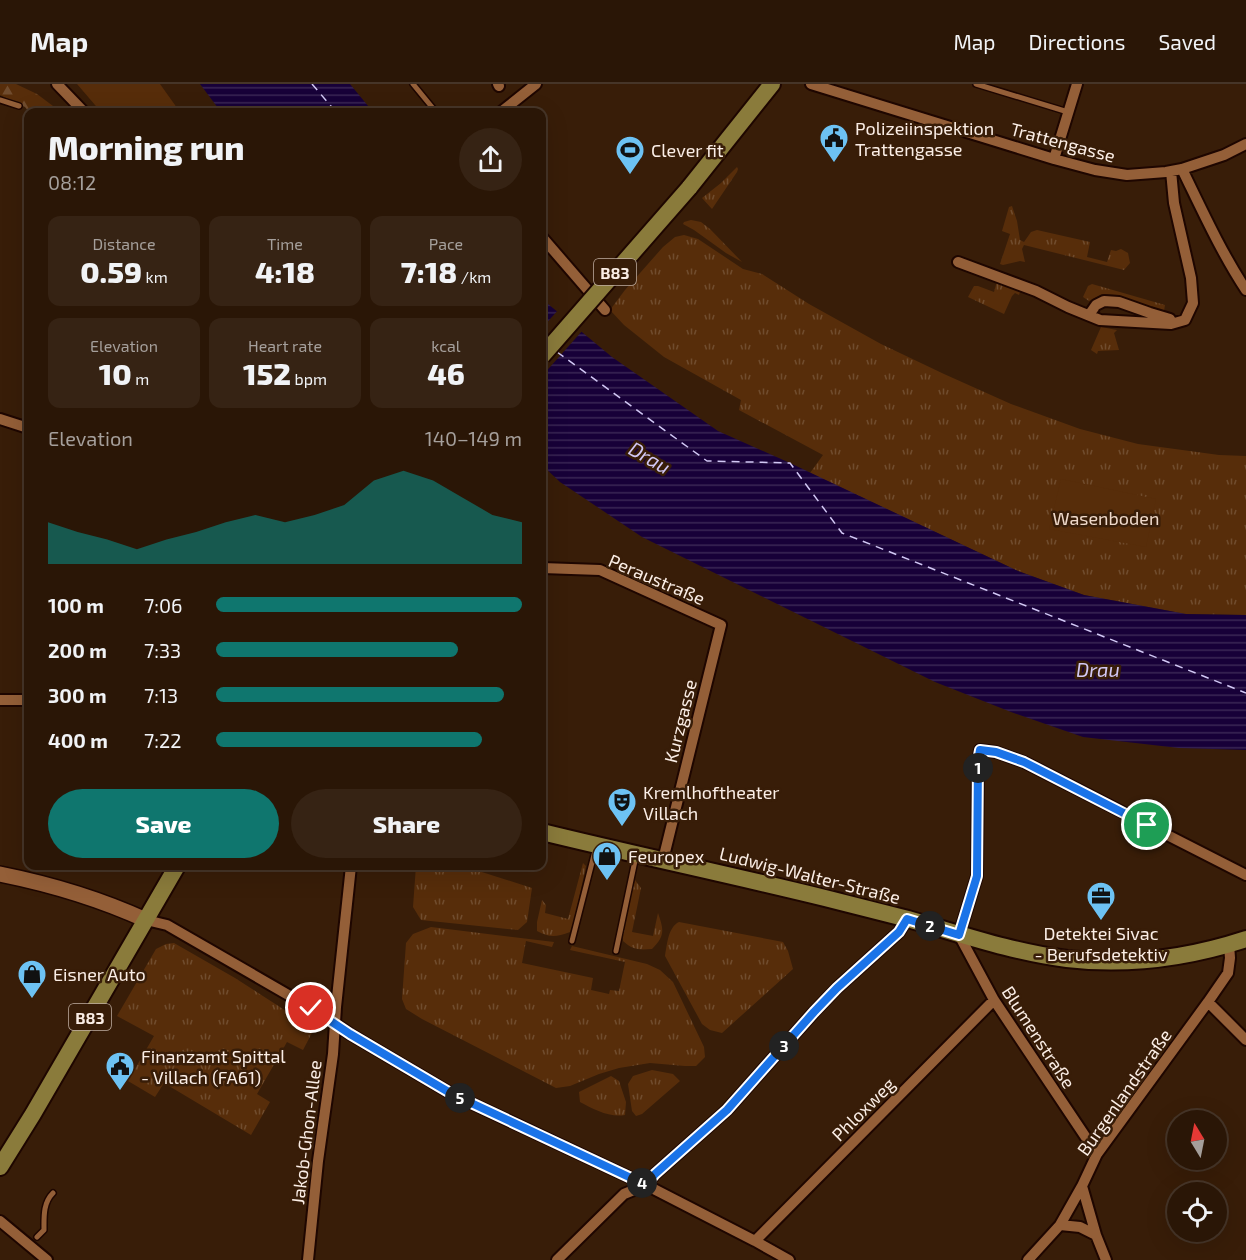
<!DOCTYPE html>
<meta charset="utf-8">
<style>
body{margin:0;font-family:"Exo 2",sans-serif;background:#362314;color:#f1f3f6;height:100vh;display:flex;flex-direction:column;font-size:22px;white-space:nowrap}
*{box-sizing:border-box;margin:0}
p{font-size:20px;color:#a59f9b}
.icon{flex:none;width:33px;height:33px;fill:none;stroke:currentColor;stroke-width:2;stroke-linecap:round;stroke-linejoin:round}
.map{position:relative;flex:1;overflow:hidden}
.details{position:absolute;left:24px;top:24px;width:522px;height:762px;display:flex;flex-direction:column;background:#2a1606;border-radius:12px;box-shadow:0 6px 24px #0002,0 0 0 2px #463528}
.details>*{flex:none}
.needle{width:39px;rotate:350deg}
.buttons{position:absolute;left:1167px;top:1026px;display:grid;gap:12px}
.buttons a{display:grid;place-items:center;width:60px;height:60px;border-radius:50%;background:#2a1606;box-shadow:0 6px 24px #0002,0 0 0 2px #463528;font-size:30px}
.pin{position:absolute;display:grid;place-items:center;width:51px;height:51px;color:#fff;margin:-26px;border:3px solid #fff;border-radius:50%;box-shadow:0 2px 6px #0007}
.km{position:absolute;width:30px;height:30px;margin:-15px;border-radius:50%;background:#222;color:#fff;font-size:16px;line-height:30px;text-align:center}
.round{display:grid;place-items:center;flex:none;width:63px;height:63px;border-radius:32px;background:#362314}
.head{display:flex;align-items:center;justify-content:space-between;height:102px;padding:0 24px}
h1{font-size:33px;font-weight:800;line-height:45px}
.stats{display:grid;grid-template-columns:repeat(3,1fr);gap:9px;height:102px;padding:6px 24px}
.stats div{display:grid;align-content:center;border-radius:12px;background:#362314;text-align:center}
.stats b{font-size:30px;font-weight:800}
.stats small{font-size:16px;font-weight:400}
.stats p{font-size:16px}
.chart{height:168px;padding:12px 24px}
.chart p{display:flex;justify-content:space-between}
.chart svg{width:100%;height:108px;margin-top:6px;fill:#0f766e;opacity:.7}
.primary-button{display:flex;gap:12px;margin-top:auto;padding:12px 24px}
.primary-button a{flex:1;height:69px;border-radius:36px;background:#0f766e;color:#fff;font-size:24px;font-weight:800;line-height:69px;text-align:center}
.primary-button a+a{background:#362314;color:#f1f3f6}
ul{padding:0 24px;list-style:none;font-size:20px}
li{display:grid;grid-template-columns:96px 72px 1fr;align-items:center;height:45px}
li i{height:15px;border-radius:8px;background:#0f766e}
header{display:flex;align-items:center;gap:36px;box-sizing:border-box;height:84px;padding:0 30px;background:#2a1606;border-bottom:2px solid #463528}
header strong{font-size:28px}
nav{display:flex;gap:33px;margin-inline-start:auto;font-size:21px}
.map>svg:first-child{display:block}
</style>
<header>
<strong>Map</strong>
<nav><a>Map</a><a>Directions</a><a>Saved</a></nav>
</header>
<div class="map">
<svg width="1246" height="1176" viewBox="0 0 1246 1176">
<defs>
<pattern id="grass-tufts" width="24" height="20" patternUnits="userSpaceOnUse" patternTransform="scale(1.5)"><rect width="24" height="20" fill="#572d0a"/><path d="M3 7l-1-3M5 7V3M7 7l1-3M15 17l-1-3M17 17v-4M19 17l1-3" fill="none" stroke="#704c2e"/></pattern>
<pattern id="forest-firs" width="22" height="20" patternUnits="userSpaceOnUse" patternTransform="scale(1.5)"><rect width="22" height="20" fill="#572d0a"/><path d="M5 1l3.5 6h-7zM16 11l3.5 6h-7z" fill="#704c2e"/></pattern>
<pattern id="water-rules" width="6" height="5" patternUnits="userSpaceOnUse" patternTransform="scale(1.5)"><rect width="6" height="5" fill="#170038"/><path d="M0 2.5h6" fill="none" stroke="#3a2655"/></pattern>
</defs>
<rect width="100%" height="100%" fill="#381d08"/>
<path fill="url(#grass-tufts)" d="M737 83 738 85 737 88 712 125 702 114 721 99Z
M1012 122 1017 137 1020 156 1024 158 1031 148 1037 146 1090 158 1087 173 1107 178 1111 166 1116 167 1121 165 1128 169 1130 179 1124 186 1024 161 1022 165 1025 178 1020 177 1003 181 1000 180 1010 150 1002 147 1009 123Z
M691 136 701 138 710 145 742 178 726 169 694 146 683 140 684 138Z
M684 151 698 155 743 185 762 190 809 220 881 260 944 290 1011 320 1080 345 1138 360 1219 371 1246 372V531L1186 530 1084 511 1018 487 810 389 823 371 739 326 741 316 664 273 624 241 610 226 625 206 663 163 675 153Z
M997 197 1020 208 1019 211 1015 209 1012 212 1004 230 968 213 974 202H978L994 208Z
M1092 200 1165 221 1164 227 1117 211 1102 210 1089 217 1083 213 1088 202Z
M1101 243 1117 246 1114 249 1119 266 1098 267 1097 270 1091 266Z
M583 779 586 782 574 837 570 848C556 853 550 854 537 847V838L542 816 546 821 545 829 568 835Z
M416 782H463L532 804 527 838 518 846 421 836 413 823Z
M635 796 641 804 632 848 653 852 658 829C664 846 665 852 652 865 639 866 633 866 623 857L622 847Z
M679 838 783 858 788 867 793 885 722 949 710 946 702 940 665 872C667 861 668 843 679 838Z
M431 843 554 858 552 863 526 857 522 879 593 894 591 906 609 910 610 906 619 907 625 878 570 866 572 862 647 880 660 886 673 898 704 963 705 973 696 982H685L650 979 619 984 599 990 570 1002 556 1004 422 935 406 925 402 915 406 859 413 850Z
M174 859 235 894 314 945 303 966 287 958 257 1010 270 1018 251 1051 164 999 155 1013 128 997 154 952 117 932 156 865 166 860Z
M652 986 673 990 680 997 642 1030 636 1032 632 1027 628 1000 633 992Z
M611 992 619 997 626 1018 625 1031C610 1034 593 1025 580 1018L579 1008Z"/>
<path fill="url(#forest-firs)" d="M0 0H16L37 10 61 28H29L25 23 0 11Z"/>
<path fill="#572d0a" d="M77 0H160L180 28H101Z
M1061 395 1156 415 1146 463 1049 445Z"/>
<path fill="url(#water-rules)" d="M200 0H350L373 28H221Z
M542 215 612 273 718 347 790 379 1018 487 1084 511 1186 530 1246 531V666L1179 664 1083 653 1011 628 935 598 642 453 560 398 542 381Z"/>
<path fill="#381d08" d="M559 225 583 246 542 292V244Z"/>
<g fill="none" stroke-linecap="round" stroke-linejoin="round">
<path stroke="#d2c8f5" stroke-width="1.5" stroke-dasharray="8 6" stroke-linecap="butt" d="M312 0 336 28
M557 268 707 377 790 379 842 449 1246 609"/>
<g stroke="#1e0600" stroke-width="8">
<path id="service" d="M413 0 436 28
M976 0 1068 28
M0 16 19 22
M572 857 596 763
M616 867 636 772
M37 1153 44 1146C44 1133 43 1119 53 1109"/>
</g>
<g stroke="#1e0600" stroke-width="14">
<path id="minor" d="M57 0 84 28
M498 0 499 2
M811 0 1054 75 1095 86 1127 91 1166 88 1182 85 1224 71 1246 60
M501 28 536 0
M1054 75 1077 0
M1182 85C1202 126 1221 168 1246 206
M542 153 605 226
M958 178 1036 207 1068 223 1100 236 1171 240 1185 236 1193 219 1191 194 1174 119 1171 87
M1089 231 1096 221 1104 217 1119 218 1150 229 1170 235
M0 335 28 344
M542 484 600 486 721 541 663 776
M0 616H28
M146 836 167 841 323 931 350 950 452 1010 646 1101 755 1157 789 1176
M1208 918 1246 956
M1097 1070 994 916 959 851 977 792 978 677 980 666 996 668 1024 678 1246 791
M1082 1102 1096 1151 1106 1176
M0 1137 47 1176
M1060 1141 1080 1143 1096 1151
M755 1157 994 916
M308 1176 318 1077 333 970 336 923 351 782
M557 1176 624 1110 646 1101 655 1090 727 1026 814 928 837 904 899 848 907 835
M1028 1176 1060 1141 1082 1102 1097 1070 1208 918 1228 889 1230 874 1229 861"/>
</g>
<g stroke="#1e0600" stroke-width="18">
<path id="secondary" d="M0 790C50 800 100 815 146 836"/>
</g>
<g stroke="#1e0600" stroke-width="20">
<path id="primary" d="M689 104 772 0
M542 748C636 771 731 791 825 814 853 821 881 828 908 835 961 850 1012 868 1067 875 1127 882 1188 874 1246 855
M0 1083 33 1030 177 782"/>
</g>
<use href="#service" stroke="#945f38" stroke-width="5"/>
<use href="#minor" stroke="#945f38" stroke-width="10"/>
<use href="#secondary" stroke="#945f38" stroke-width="15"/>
<use href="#primary" stroke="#8a7b3b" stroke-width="16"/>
<g stroke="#1e0600" stroke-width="20" stroke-linecap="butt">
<path id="primary-bridge" d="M542 272 689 104"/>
</g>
<use href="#primary-bridge" stroke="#8a7b3b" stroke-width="16"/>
</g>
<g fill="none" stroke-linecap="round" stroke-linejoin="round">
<g stroke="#fff" stroke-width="12">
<path id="route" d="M311 924 350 950 452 1010 646 1101 655 1090 727 1026 814 928 837 904 899 848 907 835 959 851 977 792 978 677 980 666 996 668 1024 678 1147 741"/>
</g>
<use href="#route" stroke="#1a73e8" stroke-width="8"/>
</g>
<defs>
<g id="civic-pin" transform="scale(1.5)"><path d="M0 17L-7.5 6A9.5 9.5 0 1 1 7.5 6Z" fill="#6dc2f3" stroke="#381d08"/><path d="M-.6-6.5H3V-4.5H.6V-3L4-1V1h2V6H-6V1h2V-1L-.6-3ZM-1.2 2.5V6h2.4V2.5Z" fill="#111"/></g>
<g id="stadium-pin" transform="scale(1.5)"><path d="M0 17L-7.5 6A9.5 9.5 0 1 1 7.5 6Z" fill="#6dc2f3" stroke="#381d08"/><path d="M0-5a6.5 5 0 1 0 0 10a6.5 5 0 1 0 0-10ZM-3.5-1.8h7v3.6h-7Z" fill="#111"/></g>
<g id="theatre-pin" transform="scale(1.5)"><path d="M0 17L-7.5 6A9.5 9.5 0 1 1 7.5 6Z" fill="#6dc2f3" stroke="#381d08"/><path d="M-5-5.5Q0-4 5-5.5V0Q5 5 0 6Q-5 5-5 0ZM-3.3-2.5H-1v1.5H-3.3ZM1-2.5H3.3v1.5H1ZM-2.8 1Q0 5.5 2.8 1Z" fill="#111"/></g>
<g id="shop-pin" transform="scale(1.5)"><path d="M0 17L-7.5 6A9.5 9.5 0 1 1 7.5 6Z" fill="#6dc2f3" stroke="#381d08"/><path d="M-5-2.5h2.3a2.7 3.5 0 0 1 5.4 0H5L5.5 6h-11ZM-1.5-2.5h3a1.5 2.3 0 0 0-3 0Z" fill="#111"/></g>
<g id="office-pin" transform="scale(1.5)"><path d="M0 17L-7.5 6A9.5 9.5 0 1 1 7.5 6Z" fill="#6dc2f3" stroke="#381d08"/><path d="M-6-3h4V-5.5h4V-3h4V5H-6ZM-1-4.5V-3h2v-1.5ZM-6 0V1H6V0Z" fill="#111"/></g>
</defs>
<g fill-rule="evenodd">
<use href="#civic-pin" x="834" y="54"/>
<use href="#stadium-pin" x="630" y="66"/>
<use href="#theatre-pin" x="622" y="718"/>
<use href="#shop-pin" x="607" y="772"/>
<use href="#office-pin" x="1101" y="812"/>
<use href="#shop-pin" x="32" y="890"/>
<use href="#civic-pin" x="120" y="982"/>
</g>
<g text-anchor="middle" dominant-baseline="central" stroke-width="5" stroke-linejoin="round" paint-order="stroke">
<g fill="#381d08" stroke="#c0afa3" stroke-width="1.5">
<rect x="594" y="175" width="42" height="26" rx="4.5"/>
<rect x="69" y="920" width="42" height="26" rx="4.5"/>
</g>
<g font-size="16" font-weight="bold" fill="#fbeee6">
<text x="615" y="188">B83</text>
<text x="90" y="933">B83</text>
</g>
<g font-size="18" fill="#fbeee6" stroke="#381d08" text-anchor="start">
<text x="855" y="44">Polizeiinspektion<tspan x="855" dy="21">Trattengasse</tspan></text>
<text x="651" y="66">Clever fit</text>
<text x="643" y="708">Kremlhoftheater<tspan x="643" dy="21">Villach</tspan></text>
<text x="628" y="772">Feuropex</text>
<text x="1101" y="849" text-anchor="middle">Detektei Sivac<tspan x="1101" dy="21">- Berufsdetektiv</tspan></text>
<text x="53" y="890">Eisner Auto</text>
<text x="141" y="972">Finanzamt Spittal<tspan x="141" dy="21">- Villach (FA61)</tspan></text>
</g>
<g font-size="18" fill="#fbeee6" stroke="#381d08">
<text transform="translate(1063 58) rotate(15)">Trattengasse</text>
<text transform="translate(657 495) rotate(23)">Peraustraße</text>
<text transform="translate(680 637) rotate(-76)">Kurzgasse</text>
<text transform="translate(810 791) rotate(14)">Ludwig-Walter-Straße</text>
<text transform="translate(1039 953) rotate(57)">Blumenstraße</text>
<text transform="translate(1124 1008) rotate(-55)">Burgenlandstraße</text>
<text transform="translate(863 1025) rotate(-45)">Phloxweg</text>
<text transform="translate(306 1048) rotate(-83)">Jakob-Ghon-Allee</text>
</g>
<g font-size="18" fill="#efd9ca" stroke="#381d08">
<text x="1106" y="434">Wasenboden</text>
</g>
<g font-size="20" font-style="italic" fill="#d2c8f5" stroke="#381d08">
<text transform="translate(650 373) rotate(30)">Drau</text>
<text x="1098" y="585">Drau</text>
</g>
</g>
</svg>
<div class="buttons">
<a><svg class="needle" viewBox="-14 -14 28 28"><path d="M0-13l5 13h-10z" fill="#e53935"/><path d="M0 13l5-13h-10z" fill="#a59f9b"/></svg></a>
<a><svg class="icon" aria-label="locate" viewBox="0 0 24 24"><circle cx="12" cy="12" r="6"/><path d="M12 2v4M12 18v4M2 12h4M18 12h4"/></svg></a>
</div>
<div class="pin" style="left:1147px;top:741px;background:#1e9e55"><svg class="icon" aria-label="arrive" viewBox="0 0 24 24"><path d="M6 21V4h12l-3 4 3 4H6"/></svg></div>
<div class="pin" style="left:311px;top:924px;background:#d93025"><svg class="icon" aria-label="check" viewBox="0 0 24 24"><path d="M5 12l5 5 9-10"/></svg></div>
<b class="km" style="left:978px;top:684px">1</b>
<b class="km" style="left:930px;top:842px">2</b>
<b class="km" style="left:784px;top:962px">3</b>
<b class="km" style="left:642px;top:1099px">4</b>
<b class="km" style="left:460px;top:1014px">5</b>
<section class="details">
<div class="head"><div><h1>Morning run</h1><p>08:12</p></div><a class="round"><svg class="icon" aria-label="share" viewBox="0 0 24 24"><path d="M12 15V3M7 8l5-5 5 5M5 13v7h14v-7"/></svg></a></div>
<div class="stats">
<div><p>Distance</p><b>0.59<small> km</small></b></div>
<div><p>Time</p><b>4:18</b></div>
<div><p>Pace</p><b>7:18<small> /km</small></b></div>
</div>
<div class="stats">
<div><p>Elevation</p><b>10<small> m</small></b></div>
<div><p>Heart rate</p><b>152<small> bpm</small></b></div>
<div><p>kcal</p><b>46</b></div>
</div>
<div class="chart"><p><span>Elevation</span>140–149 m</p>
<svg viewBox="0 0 160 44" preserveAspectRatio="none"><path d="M0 44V27L10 31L20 34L30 38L40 34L50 31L60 27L70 24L80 27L90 24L100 20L110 10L120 6L130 10L140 17L150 24L160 27V44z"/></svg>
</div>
<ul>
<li><b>100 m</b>7:06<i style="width:100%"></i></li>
<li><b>200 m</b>7:33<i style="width:79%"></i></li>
<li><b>300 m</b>7:13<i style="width:94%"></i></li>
<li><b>400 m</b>7:22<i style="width:87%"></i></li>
</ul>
<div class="primary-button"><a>Save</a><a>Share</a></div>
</section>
</div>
